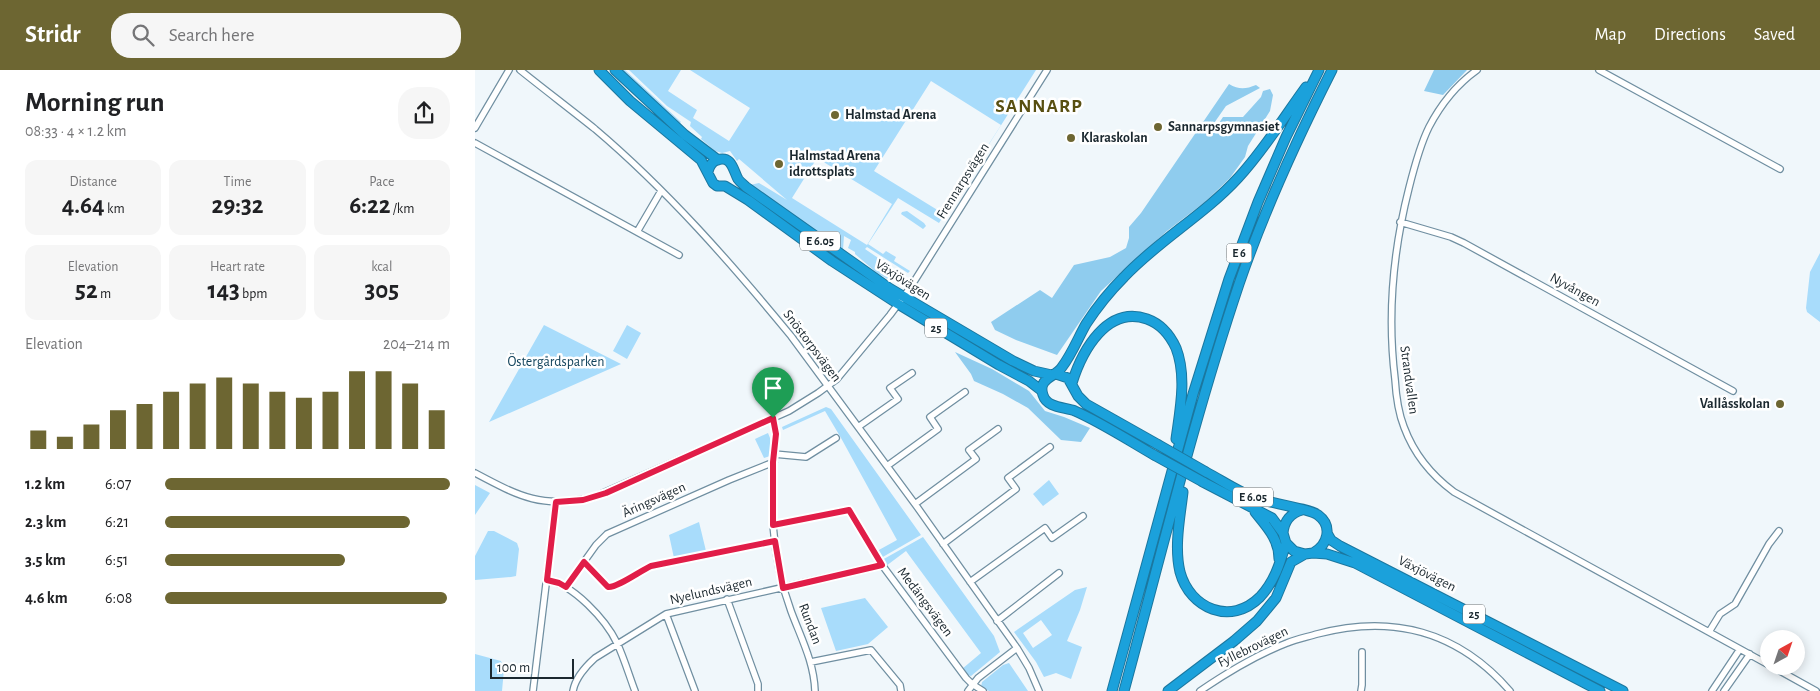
<!DOCTYPE html>
<meta charset="utf-8">
<style>
body{margin:0;font-family:"Alegreya Sans",sans-serif;background:#f6f6f6;color:#202124;height:100vh;display:flex;flex-direction:column;font-size:19px;white-space:nowrap}
*{box-sizing:border-box;margin:0}
p{font-size:16px;color:#757577}
.icon{flex:none;width:28px;height:28px;fill:none;stroke:currentColor;stroke-width:2;stroke-linecap:round;stroke-linejoin:round}
.map{position:relative;flex:1;overflow:hidden}
.drawer{display:flex;flex-direction:column;background:#fff;width:475px}
.drawer>*{flex:none}
.needle{width:32px;rotate:40deg}
.controls{position:absolute;left:1285px;top:560px;display:grid;gap:10px}
.controls a{display:grid;place-items:center;width:45px;height:45px;border-radius:50%;background:#fff;box-shadow:0 2px 12px #0003;font-size:25px}
.scale{position:absolute;left:15px;bottom:12px;width:84px;box-sizing:border-box;padding-left:5px;border:2px solid #1b282f;border-top:0;font-size:14px;line-height:18px;white-space:nowrap;color:#1b282f;-webkit-text-stroke:4px #fff;paint-order:stroke}
.pin{position:absolute;display:grid;place-items:center;width:42px;height:42px;color:#fff;margin:-51px -21px;border-radius:50% 50% 50% 0;rotate:-45deg;box-shadow:0 0 5px #0007}
.pin .icon{rotate:45deg}
.round{display:grid;place-items:center;flex:none;width:52px;height:52px;border-radius:20px;background:#f6f6f6}
.overview{display:flex;align-items:center;justify-content:space-between;height:85px;padding:0 25px}
h1{font-size:28px;font-weight:700;line-height:38px}
.figures{display:grid;grid-template-columns:repeat(3,1fr);gap:8px;height:85px;padding:5px 25px}
.figures div{display:grid;align-content:center;border-radius:12px;background:#f6f6f6;text-align:center}
.figures b{font-size:25px;font-weight:700}
.figures small{font-size:14px;font-weight:400}
.figures p{font-size:14px}
.chart{height:140px;padding:10px 25px}
.chart p{display:flex;justify-content:space-between}
.chart svg{width:100%;height:90px;margin-top:5px;stroke:#6d6632;stroke-width:6}
ul{padding:0 25px;list-style:none;font-size:16px}
li{display:grid;grid-template-columns:80px 60px 1fr;align-items:center;height:38px}
li i{height:12px;border-radius:6px;background:#6d6632}
header{display:flex;align-items:center;gap:30px;box-sizing:border-box;height:70px;padding:0 25px;background:#6d6632;color:#fff}
header strong{font-size:24px}
nav{display:flex;gap:28px;margin-inline-start:auto;font-size:18px}
.search{width:350px;height:45px;background:#f6f6f6;display:flex;align-items:center;gap:12px;box-sizing:border-box;padding:0 18px;border-radius:20px;color:#757577;font-size:19px}
main{display:flex;flex:1;min-height:0}
.map>svg:first-child{display:block}
</style>
<header>
<strong>Stridr</strong>
<div class="search"><svg class="icon" aria-label="search" viewBox="0 0 24 24"><circle cx="10" cy="10" r="6"/><path d="M15 15l6 6"/></svg>Search here</div>
<nav><a>Map</a><a>Directions</a><a>Saved</a></nav>
</header>
<main>
<section class="drawer">
<div class="overview"><div><h1>Morning run</h1><p>08:33 · 4 × 1.2 km</p></div><a class="round"><svg class="icon" aria-label="share" viewBox="0 0 24 24"><path d="M12 15V3M7 8l5-5 5 5M5 13v7h14v-7"/></svg></a></div>
<div class="figures">
<div><p>Distance</p><b>4.64<small> km</small></b></div>
<div><p>Time</p><b>29:32</b></div>
<div><p>Pace</p><b>6:22<small> /km</small></b></div>
</div>
<div class="figures">
<div><p>Elevation</p><b>52<small> m</small></b></div>
<div><p>Heart rate</p><b>143<small> bpm</small></b></div>
<div><p>kcal</p><b>305</b></div>
</div>
<div class="chart"><p><span>Elevation</span>204–214 m</p>
<svg viewBox="0 0 160 44" preserveAspectRatio="none"><path d="M5 44V35M15 44V38M25 44V32M35 44V25M45 44V22M55 44V16M65 44V12M75 44V9M85 44V12M95 44V16M105 44V19M115 44V16M125 44V6M135 44V6M145 44V12M155 44V25"/></svg>
</div>
<ul>
<li><b>1.2 km</b>6:07<i style="width:100%"></i></li>
<li><b>2.3 km</b>6:21<i style="width:86%"></i></li>
<li><b>3.5 km</b>6:51<i style="width:63%"></i></li>
<li><b>4.6 km</b>6:08<i style="width:99%"></i></li>
</ul>
</section>
<div class="map">
<svg width="1345" height="621" viewBox="0 0 1345 621">
<rect width="100%" height="100%" fill="#f0f7fb"/>
<path fill="#a8dcfb" fill-rule="evenodd" d="M144 0H150L206 52 205 53 190 43Z
M154 0H206L193 21 222 40 218 48 254 71 275 38 215 0H561L464 153 423 128 393 174 408 184 411 181 421 187 419 191 435 201 433 203 392 177 390 179 412 194 419 205 416 211 402 203 380 184V182L373 178 376 170 369 166 368 180 355 174 275 115 284 113 312 130 264 89 262 91 255 81 247 83 240 81 226 69 227 67 215 56 216 52 192 36ZM456 11 526 55 469 144 399 101ZM342 88 417 134 392 175 317 128Z
M432 141 449 153 451 156 448 159 426 144 427 142Z
M1345 183V252L1332 242 1331 238 1335 202Z
M69 255 146 294 14 352Z
M152 255 166 263 152 289 138 281Z
M351 337 356 339 446 465 406 488 402 481 422 470 366 368 350 341 308 360 307 357Z
M293 363 295 368V386L289 388 280 369Z
M574 410 584 424 568 436 558 424Z
M0 415 15 423 0 445Z
M224 452 231 481 199 488 194 465Z
M13 461H19L42 473 44 479 41 506 36 507 0 510V486Z
M448 467 519 566 525 582 496 606 492 605 487 599 506 583 431 481 411 496 407 490Z
M612 517 605 540 592 571 607 577 596 609 581 603 569 607 561 592 539 562 600 520ZM566 550 577 565 558 578 548 563Z
M390 528 413 557 393 574 361 581 346 538Z
M0 584 26 591 29 599 27 621H0Z
M534 593 553 621H514L506 617 507 612 528 595Z"/>
<path fill="#8fccee" d="M959 0H992L968 25 949 21Z
M754 14C764 20 771 19 781 15L785 18 751 36 737 56 740 59 748 47H768L786 27 788 21 795 19 798 25 795 41 773 76 770 87 755 108 730 132 692 161 626 221 582 285 541 270 520 260 516 252 565 220 577 228 599 195 635 187 651 178 654 168V157L666 143Z
M480 282 517 299 554 321 570 341 589 347 615 358 606 372 586 370 553 338 528 324 499 311 496 304Z"/>
<g fill="none" stroke-linecap="round" stroke-linejoin="round">
<g stroke="#708fa1" stroke-width="8">
<path id="minor" d="M45 0C70 20 95 39 120 59 192 120 256 193 316 266L440 434 542 578 554 598 564 621
M1002 0C981 15 966 34 954 57 945 75 939 98 934 118 918 181 912 244 920 309 921 325 923 342 929 357 939 384 956 405 979 422L1294 595
M1124 0 1305 99
M0 58 34 0
M0 73 204 185
M925 152 976 167 989 173 1258 321
M162 162 186 121
M298 348C303 361 299 376 299 390 298 411 297 433 298 455 300 483 306 514 316 541 326 568 339 592 340 621
M383 357 423 329 415 318 437 303
M299 384 331 387 361 368
M412 396 463 359 455 347 490 322
M0 403C45 427 68 439 119 427L314 341 343 323 362 309 415 245 435 218 572 0
M440 434 501 389 494 380 523 359
M298 455 374 440 407 495 491 608 497 614 508 621
M468 474 541 419 533 408 575 377
M109 492 133 517C142 518 165 501 176 496L300 471
M72 510C98 514 131 550 142 573 149 588 154 605 160 621
M495 512 570 458 577 468 608 446
M91 517 121 475 132 464 254 410 299 392
M252 529 283 614V621
M191 544 220 621
M522 551 584 503
M1234 562 1245 544 1260 534 1294 474 1304 461
M336 592 396 580 425 615 426 621
M1296 596 1341 621
M58 621 81 432
M98 621C100 609 111 596 120 588L191 544 407 495
M493 621 503 608 542 578
M725 621C753 602 781 585 812 573 821 569 832 567 842 564 917 544 983 561 1035 621
M886 621 887 615V582
M1237 621 1265 579
M1249 621 1275 584"/>
</g>
<g stroke="#1b779f" stroke-width="11">
<path id="highway" d="M124 0 155 31 226 90 238 113 242 116H250L273 130 357 191 423 234 524 295 554 311 567 321
M140 0 210 65 243 90
M233 102C234 97 236 92 242 90 257 85 258 100 263 109 265 112 268 114 271 117L414 218 538 291 559 301 577 305
M581 304 593 308 603 326 611 334 682 374
M597 313C607 281 632 235 672 249 686 254 695 265 701 278 712 306 705 340 701 369
M679 385C653 370 627 353 600 341 589 337 572 338 568 325 562 308 581 307 587 297 597 284 603 268 611 254 622 237 635 221 649 207 684 170 729 145 763 108 789 80 809 47 831 17
M731 402C748 411 765 423 783 429 796 433 836 439 843 445 858 456 853 475 838 483
M728 412 797 448 808 463 811 473 819 481 830 484 838 483 852 484 880 493 1125 621
M708 422C705 448 699 476 705 502 715 539 756 556 785 527 800 511 805 493 811 473
M780 442C792 457 804 469 804 489
M808 463C809 451 816 443 827 440
M852 463 856 470 865 476 1148 621
M637 621 718 324 754 209 783 132 811 67 844 0
M649 621C686 485 719 348 764 214 789 141 822 69 857 0
M693 621 759 571 782 551 801 528 816 492 830 484"/>
</g>
<use href="#minor" stroke="#fff" stroke-width="5.5"/>
<use href="#highway" stroke="#1ba1db" stroke-width="9"/>
<g stroke="#1b779f" stroke-width="11" stroke-linecap="butt">
<path id="highway-bridge" d="M682 374 731 402
M679 385 728 412"/>
</g>
<use href="#highway-bridge" stroke="#1ba1db" stroke-width="9"/>
</g>
<g fill="none" stroke-linecap="round" stroke-linejoin="round">
<g stroke="#fff" stroke-width="10">
<path id="route" d="M298 348 301 364 298 392V455L374 440 407 495 308 518 300 471 176 496C165 501 142 518 133 517L109 492 91 517 84 513 72 510 81 432 108 430 131 423Z"/>
</g>
<use href="#route" stroke="#e11d48" stroke-width="6"/>
</g>
<g fill="#6d6632" stroke="#fff" stroke-width="2">
<circle cx="360" cy="45" r="5"/>
<circle cx="683" cy="57" r="5"/>
<circle cx="596" cy="68" r="5"/>
<circle cx="304" cy="94" r="5"/>
<circle cx="1305" cy="334" r="5"/>
</g>
<g text-anchor="middle" dominant-baseline="central" stroke-width="5" stroke-linejoin="round" paint-order="stroke">
<g fill="#fff" stroke="#5f686d" stroke-width="1">
<rect x="325" y="161.5" width="40" height="19" rx="4"/>
<rect x="751.5" y="173.5" width="25" height="19" rx="4"/>
<rect x="450" y="248.5" width="22" height="19" rx="4"/>
<rect x="758" y="417.5" width="40" height="19" rx="4"/>
<rect x="988" y="534.5" width="22" height="19" rx="4"/>
</g>
<g font-size="12" font-weight="bold" fill="#1b282f">
<text x="345" y="171">E 6.05</text>
<text x="764" y="183">E 6</text>
<text x="461" y="258">25</text>
<text x="778" y="427">E 6.05</text>
<text x="999" y="544">25</text>
</g>
<g font-size="14" font-weight="bold" fill="#1b282f" stroke="#fff" text-anchor="start">
<text x="370" y="45">Halmstad Arena</text>
<text x="693" y="57">Sannarpsgymnasiet</text>
<text x="606" y="68">Klaraskolan</text>
<text x="314" y="86">Halmstad Arena<tspan x="314" dy="16">idrottsplats</tspan></text>
<text x="1295" y="334" text-anchor="end">Vallåsskolan</text>
</g>
<g font-size="14" fill="#1b282f" stroke="#fff">
<text transform="translate(488 111) rotate(-58)">Frennarpsvägen</text>
<text transform="translate(428 210) rotate(33)">Växjövägen</text>
<text transform="translate(1100 220) rotate(29)">Nyvången</text>
<text transform="translate(337 276) rotate(53)">Snöstorpsvägen</text>
<text transform="translate(934 310) rotate(82)">Strandvallen</text>
<text transform="translate(179 430) rotate(-24)">Äringsvägen</text>
<text transform="translate(952 504) rotate(27)">Växjövägen</text>
<text transform="translate(236 521) rotate(-13)">Nyelundsvägen</text>
<text transform="translate(450 532) rotate(53)">Medängsvägen</text>
<text transform="translate(335 554) rotate(69)">Rundan</text>
<text transform="translate(778 577) rotate(-26)">Fyllebrovägen</text>
</g>
<g font-size="14" fill="#13445c" stroke="#fff">
<text x="81" y="292">Östergårdsparken</text>
</g>
<g font-size="19" font-weight="bold" letter-spacing="1" fill="#584f11" stroke="#fff">
<text x="564" y="36">SANNARP</text>
</g>
</g>
</svg>
<div class="controls">
<a><svg class="needle" viewBox="-14 -14 28 28"><path d="M0-13l5 13h-10z" fill="#e53935"/><path d="M0 13l5-13h-10z" fill="#757577"/></svg></a>
</div>
<div class="scale">100 m</div>
<div class="pin" style="left:298px;top:348px;background:#1e9e55"><svg class="icon" aria-label="arrive" viewBox="0 0 24 24"><path d="M6 21V4h12l-3 4 3 4H6"/></svg></div>
</div>
</main>
